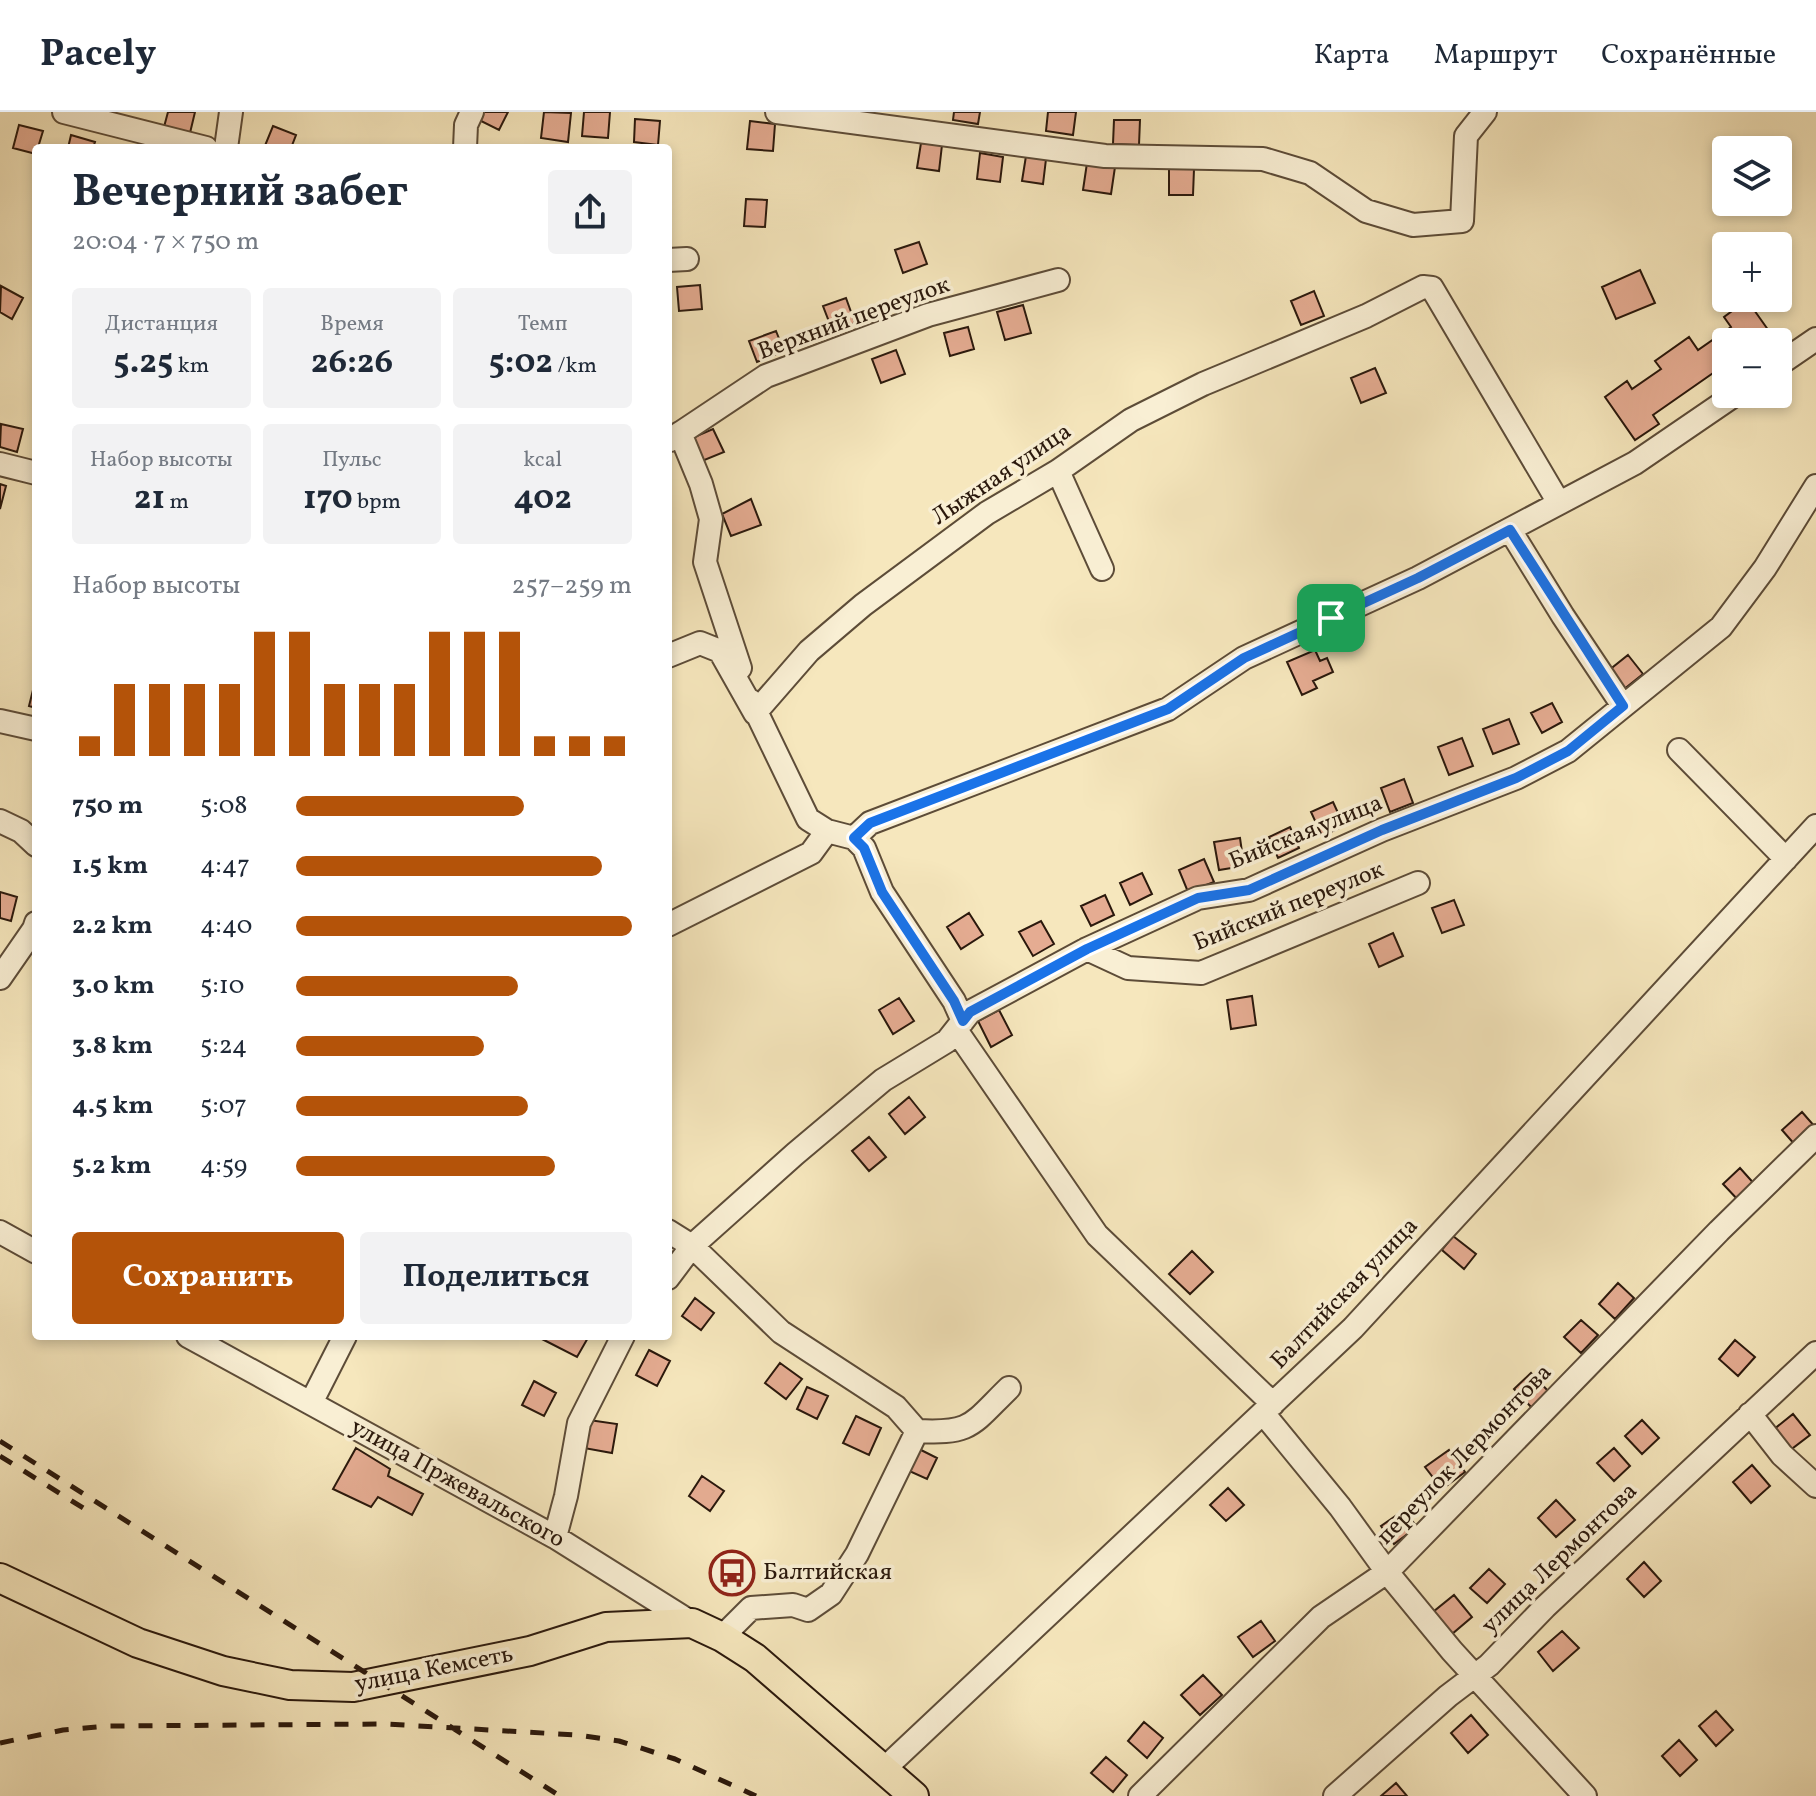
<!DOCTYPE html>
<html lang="ru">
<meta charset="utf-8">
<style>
body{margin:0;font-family:Vollkorn,serif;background:#f2f2f3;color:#1f2937;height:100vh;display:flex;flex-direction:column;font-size:30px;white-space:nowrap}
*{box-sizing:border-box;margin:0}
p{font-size:26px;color:#747a83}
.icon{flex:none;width:44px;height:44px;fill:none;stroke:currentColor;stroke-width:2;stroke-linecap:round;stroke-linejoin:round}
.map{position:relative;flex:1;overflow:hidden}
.side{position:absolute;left:32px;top:32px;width:640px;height:1196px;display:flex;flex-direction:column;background:#fff;border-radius:8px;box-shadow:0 4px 12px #0003}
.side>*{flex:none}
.controls{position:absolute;left:1712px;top:24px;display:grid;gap:16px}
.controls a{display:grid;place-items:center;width:80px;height:80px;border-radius:8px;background:#fff;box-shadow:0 4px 12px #0003;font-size:40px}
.pin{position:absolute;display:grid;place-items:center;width:68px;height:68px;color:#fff;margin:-34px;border-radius:16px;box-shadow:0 4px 12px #0006}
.round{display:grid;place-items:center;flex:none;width:84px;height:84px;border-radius:8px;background:#f2f2f3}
.head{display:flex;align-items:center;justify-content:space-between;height:136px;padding:0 40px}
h1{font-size:44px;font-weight:700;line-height:60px}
.metrics{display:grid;grid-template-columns:repeat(3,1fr);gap:12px;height:136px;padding:8px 40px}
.metrics div{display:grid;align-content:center;border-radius:8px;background:#f2f2f3;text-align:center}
.metrics b{font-size:34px;font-weight:700}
.metrics small{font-size:22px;font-weight:400}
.metrics p{font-size:22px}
.chart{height:224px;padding:16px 40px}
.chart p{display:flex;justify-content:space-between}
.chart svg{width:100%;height:144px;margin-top:8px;stroke:#b45309;stroke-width:6}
.action{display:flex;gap:16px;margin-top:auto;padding:16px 40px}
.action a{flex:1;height:92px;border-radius:8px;background:#b45309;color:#fff;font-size:32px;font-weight:700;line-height:92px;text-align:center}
.action a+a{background:#f2f2f3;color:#1f2937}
ul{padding:0 40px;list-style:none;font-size:26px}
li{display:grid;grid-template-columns:128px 96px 1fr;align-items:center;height:60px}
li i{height:20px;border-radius:10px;background:#b45309}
header{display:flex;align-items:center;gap:48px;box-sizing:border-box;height:112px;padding:0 40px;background:#fff;border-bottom:2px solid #e0e1e3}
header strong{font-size:38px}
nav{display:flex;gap:44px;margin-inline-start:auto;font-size:28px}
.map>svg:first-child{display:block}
</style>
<header>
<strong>Pacely</strong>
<nav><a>Карта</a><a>Маршрут</a><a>Сохранённые</a></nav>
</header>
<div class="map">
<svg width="1816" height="1684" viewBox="0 0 1816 1684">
<rect width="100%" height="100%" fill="#f6e7bd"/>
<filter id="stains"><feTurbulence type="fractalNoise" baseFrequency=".0025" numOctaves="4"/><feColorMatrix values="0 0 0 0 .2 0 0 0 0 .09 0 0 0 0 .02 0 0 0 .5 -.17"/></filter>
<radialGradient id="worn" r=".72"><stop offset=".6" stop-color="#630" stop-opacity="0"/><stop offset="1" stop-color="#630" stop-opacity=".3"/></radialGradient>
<path fill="#e5ac92" stroke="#2a180c" stroke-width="2" d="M168 0H195L190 21 164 15Z
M480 0H508L499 18 477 7Z
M544 0 571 1 568 30 541 26Z
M584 0H610L608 26 582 24Z
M954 0H980L978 12 953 8Z
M1048 0H1076L1073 23 1046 19Z
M635 7 660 9 658 33 634 30Z
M1114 8H1140L1139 33 1113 32Z
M750 9 775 12 773 39 747 37Z
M19 13 43 19 36 42 13 36Z
M273 14 296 23 291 36H264Z
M71 23 95 30 93 36H68Z
M921 31 942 33 939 59 917 56Z
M980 41 1003 45 1000 70 977 67Z
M1026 44 1046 47 1043 72 1022 69Z
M1087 51 1115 55 1111 82 1083 78Z
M1169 56 1194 57 1193 83H1169Z
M746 87 767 88 765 115 744 114Z
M919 130 927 152 903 161 895 138Z
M1640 158 1655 191 1616 207 1602 175Z
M700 173 702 197 679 199 677 175Z
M1 174 23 186 12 207 0 200Z
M1314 179 1324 204 1301 213 1291 189Z
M846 186 855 211 833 220 823 194Z
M1747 188 1776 229 1726 230V252L1653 303 1659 312 1635 328 1605 285 1627 269 1632 277 1661 257 1655 249 1689 225 1698 238 1731 215 1724 205Z
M1023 193 1031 221 1005 228 997 200Z
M968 215 974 237 950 244 944 221Z
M776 219 784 239 757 250 749 229Z
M896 238 905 262 881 271 872 247Z
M1375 256 1386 281 1361 291 1351 266Z
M1 312 23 317 17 340 0 335Z
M713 317 724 340 702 349 692 326Z
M0 372 6 374 0 397Z
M751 387 761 413 731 424 722 402Z
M1315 538 1320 549 1327 546 1333 560 1313 569 1317 576 1302 583 1287 550Z
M1628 543 1643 562 1623 578 1608 559Z
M36 566V596L29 594Z
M1552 591 1562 610 1542 621 1531 601Z
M1509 607 1519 632 1493 642 1483 617Z
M1462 626 1473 654 1449 663 1438 635Z
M1404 667 1413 691 1390 700 1381 676Z
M1333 690 1344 714 1322 724 1311 700Z
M1290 715 1299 736 1278 746 1269 725Z
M1240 726 1244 754 1219 758 1214 730Z
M1204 747 1214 770 1188 780 1179 758Z
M1142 761 1152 782 1130 793 1120 771Z
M0 780 17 785 11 809 0 806Z
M1105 783 1114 803 1091 814 1081 794Z
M1454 788 1464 813 1442 821 1432 796Z
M969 801 983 823 961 837 947 815Z
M1041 809 1054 832 1033 844 1019 820Z
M1393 821 1403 844 1379 855 1369 832Z
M1252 884 1256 913 1231 917 1227 888Z
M899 886 914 909 893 922 879 898Z
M999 898 1012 923 991 935 978 909Z
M909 985 925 1005 905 1022 889 1002Z
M1802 1000 1816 1016 1796 1034 1782 1018Z
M869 1025 886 1045 869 1059 852 1039Z
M1740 1056 1757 1075 1740 1090 1723 1072Z
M1453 1124 1476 1142 1464 1157 1442 1138Z
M1192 1139 1213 1160 1190 1182 1169 1162Z
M1618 1171 1634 1186 1615 1207 1599 1192Z
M695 1186 714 1201 701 1218 682 1204Z
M1581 1208 1598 1223 1581 1241 1564 1225Z
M544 1224H589L577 1245 542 1227Z
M1735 1228 1755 1245 1738 1264 1719 1247Z
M649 1238 670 1249 657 1274 636 1263Z
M780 1251 802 1267 786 1287 765 1271Z
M1531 1261 1550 1281 1533 1297 1514 1277Z
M534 1269 556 1281 544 1304 522 1293Z
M807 1275 828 1284 817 1307 797 1297Z
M1793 1302 1810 1323 1789 1339 1773 1318Z
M856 1304 881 1316 869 1343 843 1331Z
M589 1308 617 1312 612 1341 584 1336Z
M1642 1308 1659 1326 1642 1342 1625 1324Z
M356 1336 390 1357 388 1364 423 1382 412 1403 378 1385 371 1395 333 1377Z
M917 1336 937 1346 927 1367 907 1358Z
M1614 1336 1630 1354 1614 1369 1597 1351Z
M1449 1338 1465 1360 1442 1377 1425 1355Z
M1752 1353 1770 1374 1751 1391 1733 1370Z
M702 1364 724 1379 710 1399 689 1384Z
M1228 1376 1244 1393 1226 1409 1210 1393Z
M1556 1388 1575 1408 1556 1425 1538 1406Z
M1404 1398 1417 1415 1394 1432 1381 1414Z
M1644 1450 1661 1469 1644 1485 1627 1467Z
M1489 1457 1505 1472 1487 1491 1470 1476Z
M1454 1483 1472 1505 1452 1522 1433 1500Z
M1261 1509 1275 1529 1253 1545 1238 1525Z
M1562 1519 1579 1536 1553 1559 1538 1540Z
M1203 1563 1222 1583 1200 1603 1181 1583Z
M1716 1599 1733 1618 1716 1634 1699 1614Z
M1471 1603 1488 1623 1468 1641 1451 1621Z
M1144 1610 1163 1626 1147 1646 1128 1629Z
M1679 1628 1697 1648 1680 1664 1662 1644Z
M1106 1645 1127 1663 1113 1680 1091 1661Z
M1396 1671 1407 1684H1381Z"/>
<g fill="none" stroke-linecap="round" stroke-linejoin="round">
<g stroke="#5d4c38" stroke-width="26">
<path id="minor" d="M64 0 206 36
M777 0 1105 44 1263 47 1310 61 1366 99 1413 113 1462 109 1466 24 1485 0
M226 36 231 0
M465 36 466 13 472 0
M668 148 687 147
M1778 253 1816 227
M680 321 701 372 711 407 705 450 740 556
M670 328 766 264 928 203 1058 168
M0 352 36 361
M1058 359 1102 457
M1510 418 1563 504 1623 594
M668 544 700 531 720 539 755 601 809 539 863 493 987 401 1058 359 1131 308 1203 272 1366 204 1423 175 1432 176 1559 391
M751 589 808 707 827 719
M0 609 36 617
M1679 638 1786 747
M0 709 21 719 36 733
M854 726 864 736 882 780 954 889 963 909
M668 813 811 741 827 719 854 726 870 711 1168 597 1244 546 1418 466 1635 351 1736 282
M1087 837 1128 856 1201 861 1418 771
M0 866 34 817 36 811
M956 918 1097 1123 1273 1292
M668 1119 692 1134 781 1220 896 1295 917 1319 857 1442 831 1482 808 1498 793 1493 751 1496 722 1525
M0 1120 36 1140
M668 1166 692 1134 795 1042 883 968 947 929 970 900 1087 837 1198 786 1249 778 1382 718 1516 666 1568 639 1721 515 1765 456 1816 374
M188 1224 555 1425 692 1511
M311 1291 345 1224
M1263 1301 1340 1395 1387 1460 1452 1539 1585 1684
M1750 1302 1782 1343 1816 1374
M917 1319C972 1322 971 1313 1009 1276
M555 1425 566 1384 579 1311 623 1224
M883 1658 1353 1216 1816 714
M1140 1684 1321 1505 1387 1460 1719 1119 1816 1024
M1335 1684 1448 1584 1489 1553 1545 1495 1816 1241"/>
</g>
<g stroke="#2a180c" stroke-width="32">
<path id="major" d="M0 1466 138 1531 223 1559 290 1573 353 1575 530 1539 606 1515 692 1511 722 1525 755 1546 914 1684"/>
</g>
<use href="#minor" stroke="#f9efd4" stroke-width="22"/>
<use href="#major" stroke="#f6e7bd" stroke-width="28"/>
<path stroke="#2a180c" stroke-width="5" stroke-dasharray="14 14" stroke-linecap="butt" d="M0 1329 560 1684
M0 1344 88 1399
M0 1631 63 1618 109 1614 385 1612 577 1623 619 1629 675 1647 756 1684"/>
</g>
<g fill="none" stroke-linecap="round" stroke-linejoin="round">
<g stroke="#fff" stroke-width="16">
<path id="route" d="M1510 418 1623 594 1568 639 1516 666 1382 718 1249 778 1198 786 1087 837 970 900 963 909 954 889 882 780 864 736 854 726 870 711 1168 597 1244 546 1418 466Z"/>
</g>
<use href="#route" stroke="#1a73e8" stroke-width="10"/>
</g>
<defs>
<g id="bus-ring" transform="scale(2.3)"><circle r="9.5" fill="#f9efd4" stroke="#8f2418" stroke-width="1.5"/><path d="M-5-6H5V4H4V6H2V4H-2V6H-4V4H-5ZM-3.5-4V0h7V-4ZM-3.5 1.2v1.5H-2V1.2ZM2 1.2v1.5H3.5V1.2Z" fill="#8f2418"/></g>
</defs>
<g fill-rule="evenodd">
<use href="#bus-ring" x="732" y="1461"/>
</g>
<g text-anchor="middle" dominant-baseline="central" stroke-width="7" stroke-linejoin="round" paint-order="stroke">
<g font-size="24" fill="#2a180c" stroke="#f9efd4">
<text transform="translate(854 207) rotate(-20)">Верхний переулок</text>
<text transform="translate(1002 363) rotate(-34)">Лыжная улица</text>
<text transform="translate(1306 721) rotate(-22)">Бийская улица</text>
<text transform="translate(1289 795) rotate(-22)">Бийский переулок</text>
<text transform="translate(1345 1182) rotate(-46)">Балтийская улица</text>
<text transform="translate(1465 1343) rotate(-46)">переулок Лермонтова</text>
<text transform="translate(457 1372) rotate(29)">улица Пржевальского</text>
<text transform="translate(1560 1447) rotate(-44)">улица Лермонтова</text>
<text transform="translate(434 1558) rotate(-11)">улица Кемсеть</text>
</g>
<g font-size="24" fill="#2a180c" stroke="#f9efd4" text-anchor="start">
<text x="763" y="1461">Балтийская</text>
</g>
</g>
<rect width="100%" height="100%" filter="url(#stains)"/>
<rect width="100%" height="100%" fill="url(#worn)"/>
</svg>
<div class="controls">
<a><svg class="icon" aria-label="layers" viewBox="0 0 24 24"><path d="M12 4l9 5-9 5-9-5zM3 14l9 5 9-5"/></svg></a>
<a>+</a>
<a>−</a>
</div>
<div class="pin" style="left:1331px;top:506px;background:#1e9e55"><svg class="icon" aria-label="arrive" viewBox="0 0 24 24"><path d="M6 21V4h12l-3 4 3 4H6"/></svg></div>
<section class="side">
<div class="head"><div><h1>Вечерний забег</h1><p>20:04 · 7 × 750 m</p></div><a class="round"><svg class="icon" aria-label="share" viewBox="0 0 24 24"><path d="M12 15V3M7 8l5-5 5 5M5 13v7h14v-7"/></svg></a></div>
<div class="metrics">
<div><p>Дистанция</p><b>5.25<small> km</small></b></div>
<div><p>Время</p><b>26:26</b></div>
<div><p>Темп</p><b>5:02<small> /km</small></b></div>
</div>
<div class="metrics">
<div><p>Набор высоты</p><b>21<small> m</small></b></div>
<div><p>Пульс</p><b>170<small> bpm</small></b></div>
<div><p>kcal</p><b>402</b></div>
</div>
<div class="chart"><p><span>Набор высоты</span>257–259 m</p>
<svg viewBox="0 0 160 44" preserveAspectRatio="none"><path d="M5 44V38M15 44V22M25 44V22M35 44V22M45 44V22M55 44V6M65 44V6M75 44V22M85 44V22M95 44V22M105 44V6M115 44V6M125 44V6M135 44V38M145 44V38M155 44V38"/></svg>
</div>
<ul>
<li><b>750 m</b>5:08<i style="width:68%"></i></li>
<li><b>1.5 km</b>4:47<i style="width:91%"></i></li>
<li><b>2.2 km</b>4:40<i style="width:100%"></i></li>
<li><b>3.0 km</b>5:10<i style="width:66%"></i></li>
<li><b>3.8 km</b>5:24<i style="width:56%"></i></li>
<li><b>4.5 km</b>5:07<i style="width:69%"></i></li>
<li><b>5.2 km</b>4:59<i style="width:77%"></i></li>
</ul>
<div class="action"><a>Сохранить</a><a>Поделиться</a></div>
</section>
</div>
